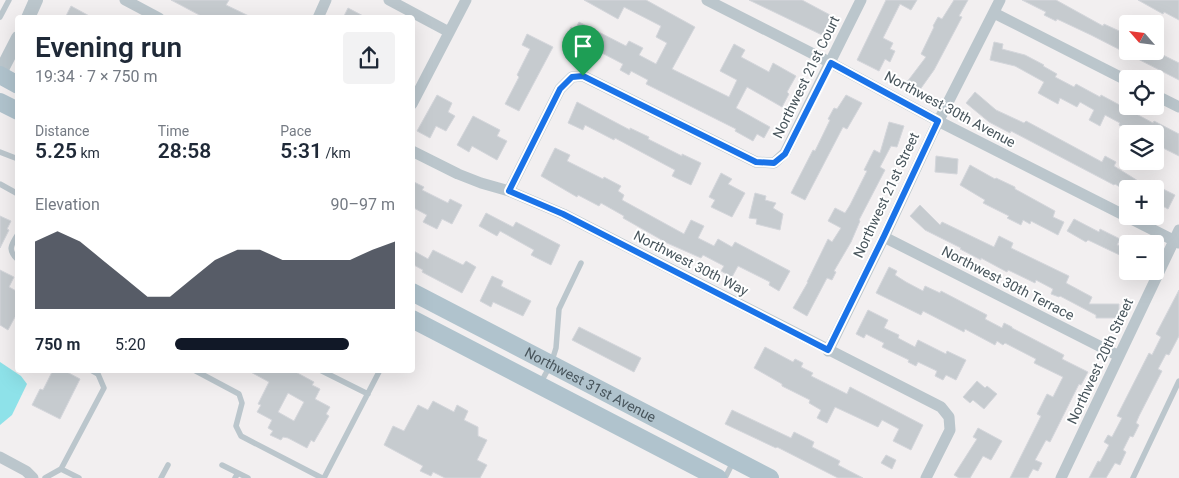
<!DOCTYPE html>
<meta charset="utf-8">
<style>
body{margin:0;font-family:Roboto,sans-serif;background:#f2f2f3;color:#1f2937;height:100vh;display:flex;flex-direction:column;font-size:19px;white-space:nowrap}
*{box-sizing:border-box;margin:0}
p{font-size:16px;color:#747a83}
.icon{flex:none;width:28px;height:28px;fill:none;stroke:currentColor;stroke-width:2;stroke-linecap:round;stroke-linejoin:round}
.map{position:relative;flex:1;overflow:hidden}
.drawer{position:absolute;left:15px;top:15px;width:400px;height:358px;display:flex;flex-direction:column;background:#fff;border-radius:5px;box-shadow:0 5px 20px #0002}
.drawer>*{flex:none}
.needle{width:32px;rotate:298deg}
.controls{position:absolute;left:1119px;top:15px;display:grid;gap:10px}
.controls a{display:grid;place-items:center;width:45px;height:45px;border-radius:5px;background:#fff;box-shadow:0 5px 20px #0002;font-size:25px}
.pin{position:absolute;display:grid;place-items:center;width:42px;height:42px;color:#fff;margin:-51px -21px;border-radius:50% 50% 50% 0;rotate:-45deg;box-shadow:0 0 5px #0007}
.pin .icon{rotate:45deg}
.round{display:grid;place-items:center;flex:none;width:52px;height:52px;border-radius:5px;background:#f2f2f3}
.headline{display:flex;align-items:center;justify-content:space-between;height:85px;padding:0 20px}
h1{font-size:28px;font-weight:600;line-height:38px}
.stats{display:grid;grid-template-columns:repeat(3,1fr);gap:8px;height:85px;padding:5px 20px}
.stats div{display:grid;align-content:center}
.stats b{font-size:21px;font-weight:600}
.stats small{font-size:14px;font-weight:400}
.stats p{font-size:14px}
.chart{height:140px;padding:10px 20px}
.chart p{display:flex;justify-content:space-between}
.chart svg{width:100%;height:90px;margin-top:5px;fill:#111827;opacity:.7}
ul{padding:0 20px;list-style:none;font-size:16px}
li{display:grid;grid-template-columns:80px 60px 1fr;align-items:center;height:38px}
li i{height:12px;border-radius:6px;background:#111827}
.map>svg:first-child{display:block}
</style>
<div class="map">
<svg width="1179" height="478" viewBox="0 0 1179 478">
<rect width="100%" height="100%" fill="#f2eff0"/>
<path fill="#8ee2e9" d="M0 362 21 376 27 384 12 415 0 425Z"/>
<path fill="#c6cbcf" stroke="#d4d6db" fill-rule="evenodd" d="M171 0H229L226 5 253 18H205Z
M584 0H646L695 27 672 69 729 97 737 80 720 71 734 44 745 50 741 57 769 72 773 63 796 76 787 92 789 94 782 107 747 87 736 108 770 127 764 138 757 134 753 141 735 131 736 129 646 84 648 80 631 71 629 75 620 70 623 64 600 52 597 59 563 43 571 27 575 29 579 22 626 46 629 41 643 48 639 55 656 64 667 43 656 37 661 26 624 7 618 19Z
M749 0H802L832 16 822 35Z
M886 0H917L911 10 900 4 883 38 893 43 890 49 895 51 890 62 885 59 879 71 857 60Z
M954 0H968L959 16 962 17 934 70 919 91 907 82 926 57 921 54 934 27 933 26 938 17 942 19Z
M1022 0H1056L1103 26 1104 24 1128 35V51H1155L1179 63V80L1091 35 1057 19 1056 21 1044 15 1046 12Z
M1138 0H1179V20L1164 12 1163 14Z
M71 6 93 18H65Z
M348 8 367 18H343Z
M527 34 553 47 519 111 505 104 519 77 517 75 530 49 522 45Z
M994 42 1003 44 1002 49 1025 55 1044 65 1043 66 1057 74 1055 77 1074 87 1076 84 1100 97 1101 95 1153 123 1154 121 1179 134V156L1155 144V134H1144L1132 127 1130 131 1119 125 1120 123 1105 115 1100 126 1089 120 1094 110 1080 102 1077 107 1060 98 1058 104 1038 93 1044 82 1015 66 990 60Z
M975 92 996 110 1024 123 1026 121 1102 162 1105 156 1116 162 1114 166 1151 189H1123L1115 184 1114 185 1011 131 1010 133 989 122 966 103Z
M437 95 452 103 448 112 455 116 446 131 436 126 430 138 417 131Z
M846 95 862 103 847 129 843 127 805 200 791 193 813 150 815 151 830 120 828 119 834 108 837 109Z
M577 102 630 130V128L649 137 648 139 682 156V154L701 163 691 185 672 176 675 170 615 138 614 140 585 125 583 130 568 123Z
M473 116 500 130 497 136 507 141 497 160 472 146 469 152 457 145Z
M889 122 904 126 897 147 891 146 880 167 885 170 859 220 860 221 851 242 834 271 836 272 832 280 827 278 807 316 793 308 808 282H807L828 239 832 242 841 228 828 221 835 208 845 213 850 205 867 171 864 170 874 150 880 153Z
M555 148 570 155 567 161 603 179 604 177 621 186 618 191 624 195 622 200 684 234 691 220 704 226 698 238 714 246 718 239 732 247 735 242 790 271 779 291 769 285 770 282 738 266 732 277 721 271 724 266 703 255 701 258 667 243 623 218 624 216 601 203 599 206 578 195 577 197 541 176Z
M936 156 958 159 957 174 935 172Z
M970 165 995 179 996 178 1015 187V189L1055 211 1053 217 1064 222 1058 235 1031 221 1030 224 1023 220 1021 225 1007 218 1009 216 983 203 985 200 960 185Z
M721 173 732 179 728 184 745 193 732 217 711 207 715 200 709 197Z
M412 181 424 187 422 190 448 203 450 199 462 205 452 224 442 219 437 229 423 222 427 215 412 207Z
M1155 185 1175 195 1168 209 1155 202Z
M755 193 766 196 765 200 776 203 773 208 783 214 780 230 756 224 757 219 749 218Z
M920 205 940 225 942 222 994 247 999 236 1013 243 1011 248 1069 276 1066 283 1092 297 1089 304H1119V318H1096V315L1060 296 1059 297 1051 294 1053 289 1036 280 1035 283 1008 270 1007 272 981 258V260L960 249 961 248 925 230 910 216Z
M486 213 513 227 516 222 560 245 551 265 531 255 534 250 500 231 497 236 479 226Z
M0 216 11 221 7 229 9 230 0 248Z
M1074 219 1099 232 1100 229 1120 239 1117 245 1128 246V259L1088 240 1086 242 1067 231Z
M412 250 428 259 433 250 463 265 466 261 476 267 462 293 422 272 423 270 412 264Z
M889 267 897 271 895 275 906 282 923 291 925 286 940 293 941 291 987 315 985 319 1002 328 1004 323 1012 327V328L1064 355 1062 359 1088 372 1081 385 1079 384 1050 442 1046 440 1035 460 1042 463 1038 471 1033 469 1028 478H1010L1041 416 1037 414 1047 394 1053 397 1063 377 1034 363 1036 359 1005 343 1003 345 997 341 995 345 965 329 964 332 923 311 921 315 876 293Z
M0 270 14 277 9 287 18 292V318L15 317 8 330 0 325Z
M492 276 503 281 501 286 531 301 523 316 493 302 491 307 480 301Z
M1179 290V336L1169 355 1166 354 1158 369 1162 371 1139 416 1136 423 1139 425 1133 437 1130 436 1123 450 1126 452 1120 465 1115 463 1106 478H1089L1098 461 1100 462 1109 445 1104 442 1108 435 1112 437 1122 418 1117 416 1149 353 1152 355 1161 337 1156 334Z
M868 310 888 320 884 328 899 335 898 338 915 347 918 340 946 354 947 351 966 360 956 380 946 375 943 380 935 376 937 371 918 362 916 366 908 362 909 360 882 347 884 343 866 334 864 338 856 334Z
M579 327 641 358 634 372 572 340Z
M765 347 793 362 795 359 803 363 801 367 813 373 811 376 847 394 850 387 923 425 911 450 893 441 899 429 882 420 878 427 835 407 827 423 817 418 821 410 809 403 810 400 782 386V384L754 368Z
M53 370H63L80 379 60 419 32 405 40 389 43 390Z
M247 370H292L314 382 312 385 320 389 315 399 330 407 326 414 329 416 314 442 311 440 307 448 288 438 283 437 281 440 270 435 273 431 268 428 272 420 257 412 261 405 258 404 269 382ZM288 393 304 402 294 421 278 412Z
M977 381 985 388 987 386 997 394 984 409 973 400 970 403 963 397Z
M433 401 454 412 457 405 468 411 464 420 478 427V436L487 440 477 460 487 465 480 478H445L433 472 431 476 420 471 423 466 384 445 393 426 404 431 418 405 428 410Z
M732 410 791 438 794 432 814 442 812 447 840 461 838 465 863 478H838L777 447 776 448 725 424Z
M978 428 1002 441 991 460 983 456 970 478H959L954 475 977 439 973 437Z
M886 455 896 460 892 469 881 463Z"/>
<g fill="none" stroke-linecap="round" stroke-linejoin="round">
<path stroke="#bbc6cc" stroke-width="5.5" d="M0 17 9 0
M0 152 18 159
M0 184 18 194
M18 234C11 245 7 250 18 260
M194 370 239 394 242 403 236 426 241 436 322 478
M320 370 368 394
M540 384 551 364 556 348 559 309 581 263
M222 465 238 473
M61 469 79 478
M45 478 61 469 104 388 98 374 91 370
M161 478 168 465
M235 478 238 473 248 478
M324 478 380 370
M725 478 733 462
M1133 478 1179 381"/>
<path stroke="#bbc6cc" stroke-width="11" d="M125 0 159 18
M389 0 449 32
M707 0 831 63 938 121 1179 243
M994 13 1128 81
M318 18 326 0
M1155 95 1179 107
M412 104 466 0
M412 151 458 174 481 183 509 191 563 214 941 407 949 417 950 430 926 478
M509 191 560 89 572 77 583 76 756 162 774 163 785 153 861 0
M884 237 1119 356
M828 351 884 237 933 132 1000 0
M0 457 26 471 33 478
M1061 478 1179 230"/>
<path stroke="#bbc6cc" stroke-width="14" d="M28 18 36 0
M0 73 18 38"/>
<g stroke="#b0c3cd" stroke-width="18">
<path d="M0 75 18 85"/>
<path d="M0 102 18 111"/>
<path id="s1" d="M412 292 770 478"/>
<path d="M412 319 718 478"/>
</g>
</g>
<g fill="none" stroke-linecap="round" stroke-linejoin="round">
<g stroke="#fff" stroke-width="10">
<path id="route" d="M831 63 938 121 884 236 828 350 563 214 509 191 560 89 572 77 583 76 756 162 774 163 785 154Z"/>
</g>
<use href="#route" stroke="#1a73e8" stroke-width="6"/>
</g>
<g text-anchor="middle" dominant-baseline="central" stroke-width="4" stroke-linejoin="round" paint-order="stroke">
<g font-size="14" fill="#48555c" stroke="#fff">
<text transform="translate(806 77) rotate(-64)">Northwest 21st Court</text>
<text transform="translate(950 109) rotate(28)">Northwest 30th Avenue</text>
<text transform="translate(886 195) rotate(-65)">Northwest 21st Street</text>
<text transform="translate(691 263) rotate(27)">Northwest 30th Way</text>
<text transform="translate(1008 283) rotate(27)">Northwest 30th Terrace</text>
<text transform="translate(1100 361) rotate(-65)">Northwest 20th Street</text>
<text stroke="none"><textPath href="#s1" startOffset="201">Northwest 31st Avenue</textPath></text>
</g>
</g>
</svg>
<div class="controls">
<a><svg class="needle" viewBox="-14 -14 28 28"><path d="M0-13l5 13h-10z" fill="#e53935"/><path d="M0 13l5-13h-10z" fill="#747a83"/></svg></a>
<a><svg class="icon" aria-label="locate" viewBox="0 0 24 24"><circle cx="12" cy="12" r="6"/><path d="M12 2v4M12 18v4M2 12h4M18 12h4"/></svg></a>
<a><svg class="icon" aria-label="layers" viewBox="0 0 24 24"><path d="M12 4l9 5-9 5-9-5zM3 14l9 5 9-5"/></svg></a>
<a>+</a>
<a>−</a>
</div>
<div class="pin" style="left:583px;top:76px;background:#1e9e55"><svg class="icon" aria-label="arrive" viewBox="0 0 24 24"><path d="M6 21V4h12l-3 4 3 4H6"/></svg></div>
<section class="drawer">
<div class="headline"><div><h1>Evening run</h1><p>19:34 · 7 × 750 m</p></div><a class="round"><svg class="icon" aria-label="share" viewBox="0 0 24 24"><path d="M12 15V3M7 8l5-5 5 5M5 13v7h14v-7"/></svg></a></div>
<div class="stats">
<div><p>Distance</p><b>5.25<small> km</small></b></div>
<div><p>Time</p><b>28:58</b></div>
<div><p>Pace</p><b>5:31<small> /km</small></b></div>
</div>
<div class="chart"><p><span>Elevation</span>90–97 m</p>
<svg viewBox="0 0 160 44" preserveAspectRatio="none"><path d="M0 44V11L10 6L20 11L30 20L40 29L50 38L60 38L70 29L80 20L90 15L100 15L110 20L120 20L130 20L140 20L150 15L160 11V44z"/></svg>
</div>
<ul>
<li><b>750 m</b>5:20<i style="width:79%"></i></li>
</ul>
</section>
</div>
